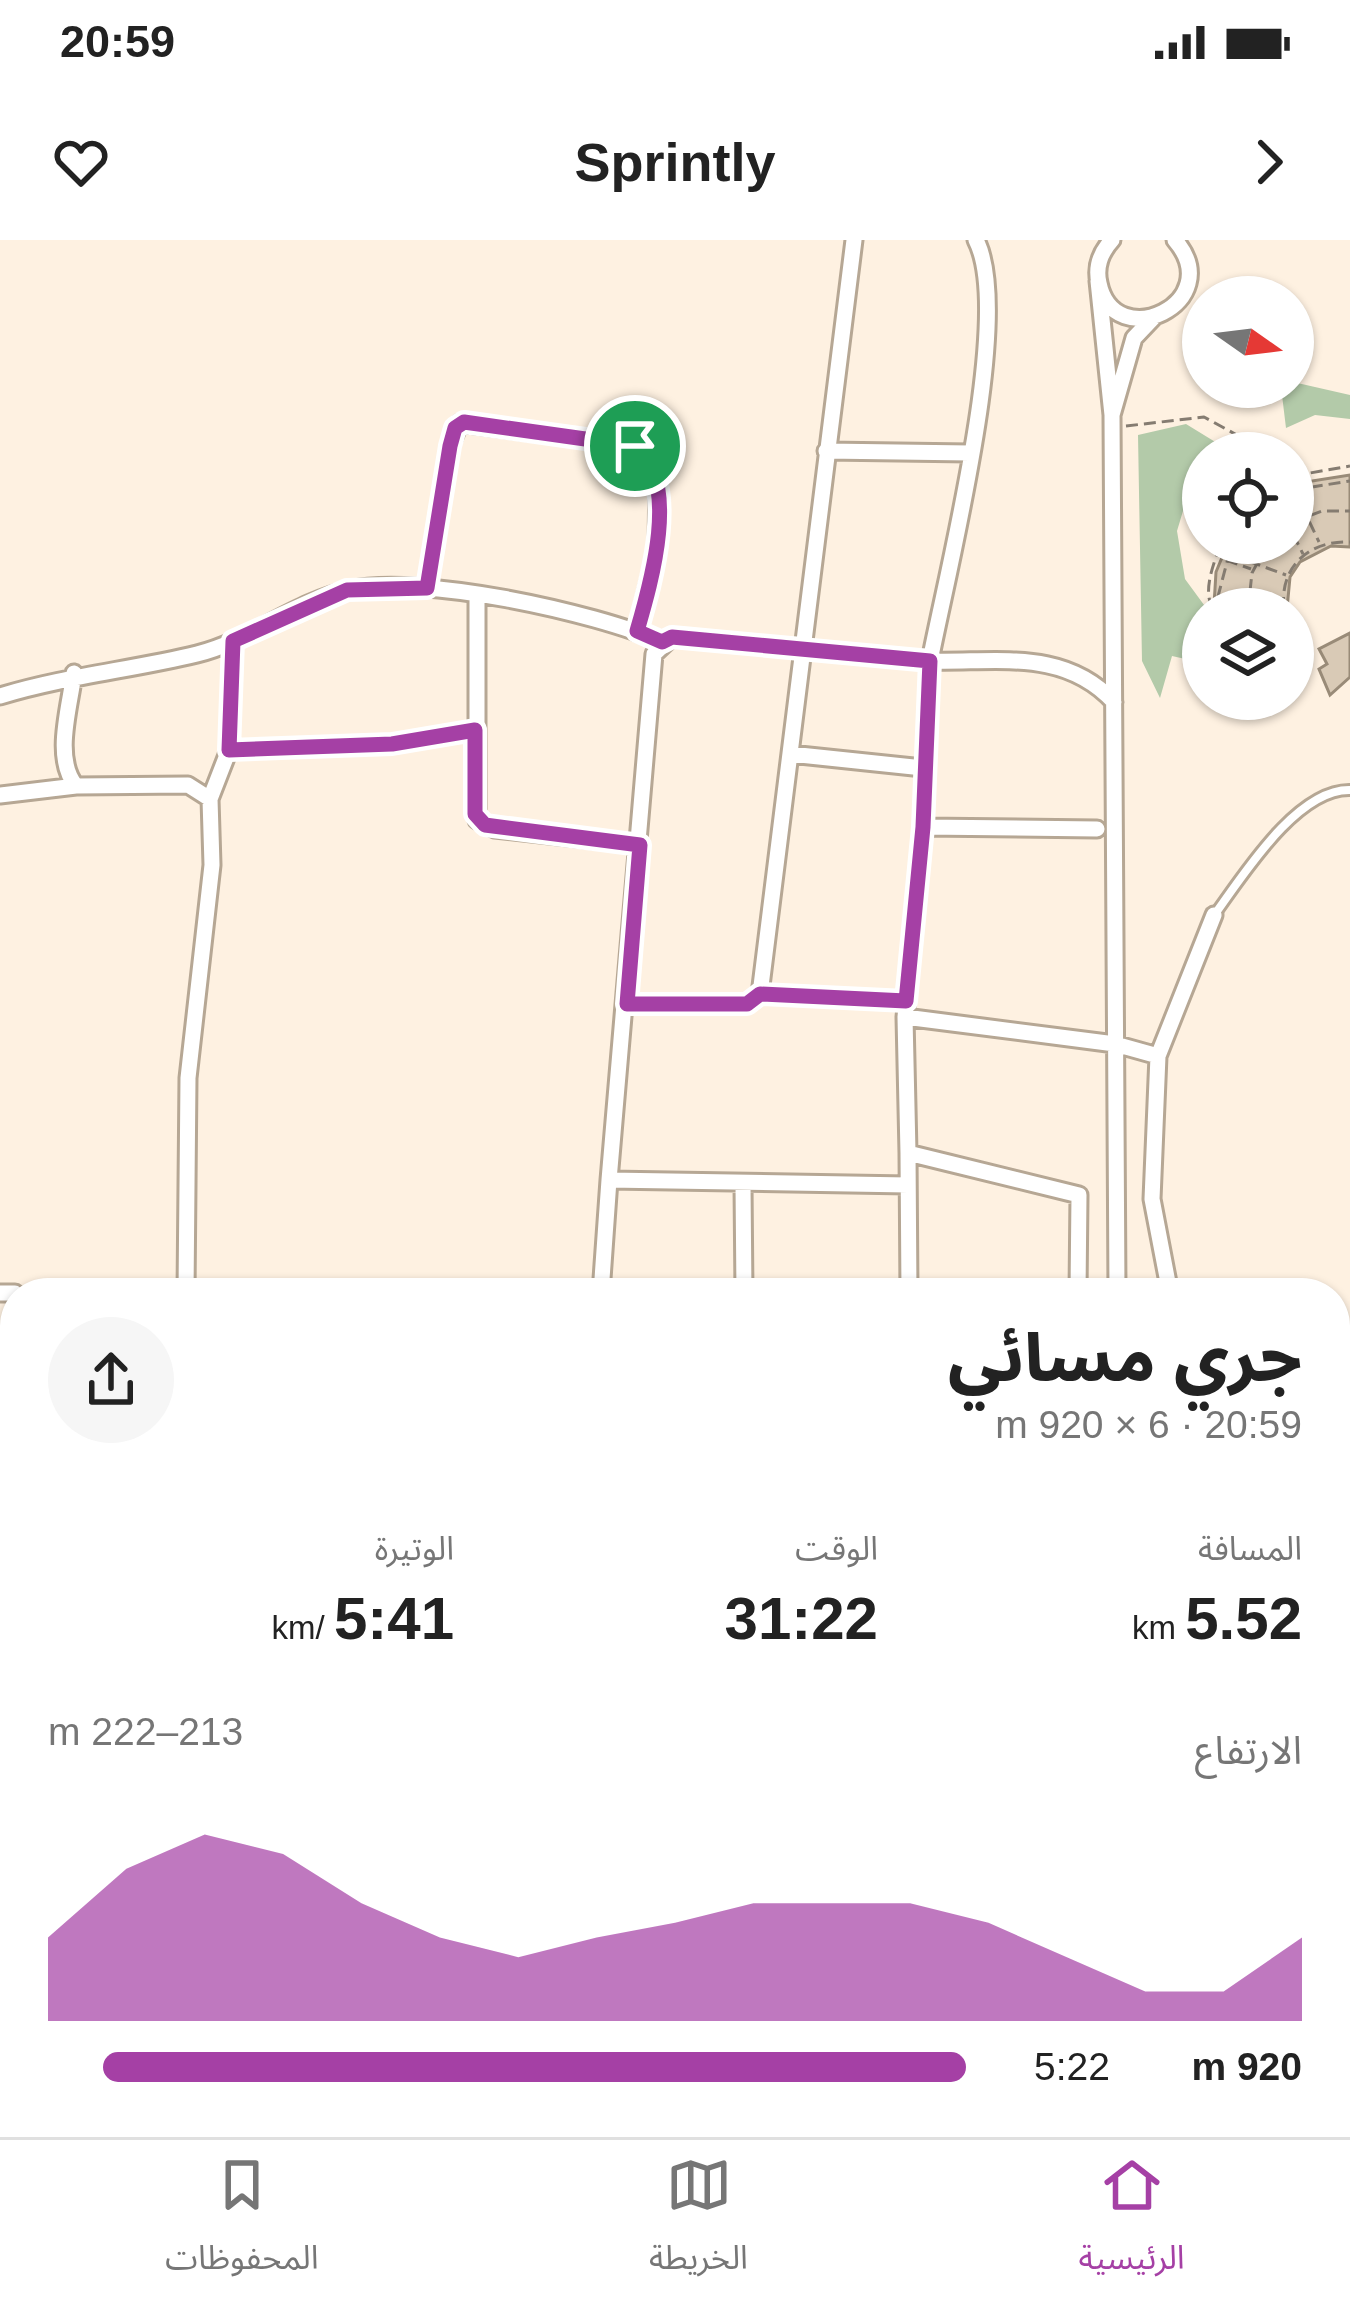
<!DOCTYPE html>
<html lang="ar">
<meta charset="utf-8">
<style>
body{margin:0;font-family:Helvetica,"Noto Sans Arabic",sans-serif;background:#f6f6f6;color:#222;direction:rtl;height:100vh;display:flex;flex-direction:column;font-size:45px;white-space:nowrap}
*{box-sizing:border-box;margin:0}
p{font-size:39px;color:#767676}
.icon{flex:none;width:66px;height:66px;fill:none;stroke:currentColor;stroke-width:2;stroke-linecap:round;stroke-linejoin:round}
.map{position:relative;flex:1;overflow:hidden;direction:ltr}
.side{position:absolute;left:0px;top:1038px;width:1350px;height:861px;display:flex;flex-direction:column;background:#fff;border-radius:48px 48px 0 0;box-shadow:0 3px 9px #0004;direction:rtl}
.side>*{flex:none}
.needle{width:78px;rotate:104deg}
.controls{position:absolute;left:1182px;top:36px;display:grid;gap:24px}
.controls a{display:grid;place-items:center;width:132px;height:132px;border-radius:50%;background:#fff;box-shadow:0 3px 9px #0004;font-size:60px}
.pin{position:absolute;display:grid;place-items:center;width:102px;height:102px;color:#fff;margin:-51px;border:6px solid #fff;border-radius:50%;box-shadow:0 3px 12px #0007}
.round{display:grid;place-items:center;flex:none;width:126px;height:126px;border-radius:63px;background:#f6f6f6}
.summary{display:flex;align-items:center;justify-content:space-between;height:204px;padding:0 48px}
h1{font-size:66px;font-weight:800;line-height:90px}
.figures{display:grid;grid-template-columns:repeat(3,1fr);gap:18px;height:204px;padding:12px 48px}
.figures div{display:grid;align-content:center}
.figures b{font-size:60px;font-weight:800}
.figures small{font-size:33px;font-weight:400}
.figures p{font-size:33px}
.chart{height:336px;padding:24px 48px}
.chart p{display:flex;justify-content:space-between}
.chart svg{width:100%;height:216px;margin-top:12px;fill:#a540a5;opacity:.7}
ul{padding:0 48px;list-style:none;font-size:39px}
li{display:grid;grid-template-columns:192px 144px 1fr;align-items:center;height:90px}
li i{height:30px;border-radius:15px;background:#a540a5}
.status{display:flex;justify-content:space-between;align-items:center;height:84px;padding:0 60px;background:#fff;direction:ltr}
.status svg{height:33px;fill:currentColor}
header{display:flex;justify-content:space-between;align-items:center;height:156px;padding:0 48px;background:#fff;font-size:54px;font-weight:800}
.tabs{display:flex;justify-content:space-around;align-items:center;height:168px;border-top:3px solid #e0e0e0;background:#fff;font-size:33px;color:#767676}
.tabs a{display:grid;justify-items:center;gap:6px}
.tabs .current{color:#a540a5}
.map>svg:first-child{display:block}
</style>
<div class="status"><b>20:59</b><svg viewBox="0 0 49 12"><path d="M0 12V9h3v3zM5 12V6h3v6zM10 12V3h3v9zM15 12V0h3v12zM26 1h20v11H26zM47 4h2v5h-2z"/></svg></div>
<header><svg class="icon" aria-label="forward" viewBox="0 0 24 24"><path d="M9 5l7 7-7 7"/></svg>Sprintly<svg class="icon" aria-label="heart" viewBox="0 0 24 24"><path d="M12 20l-8-8c-3-5 5-10 8-4 3-6 11-1 8 4z"/></svg></header>
<div class="map">
<svg width="1350" height="1897" viewBox="0 0 1350 1897">
<rect width="100%" height="100%" fill="#fef1e1"/>
<path fill="#b3caa9" d="M1293 142 1350 155V179L1315 175 1286 188 1281 147H1293Z
M1186 184 1230 211 1203 213V232L1189 251 1177 291 1185 339 1207 369 1203 423 1172 416 1160 458 1142 421 1138 195Z"/>
<path fill="#d9cab6" stroke="#998b78" stroke-width="3" d="M1350 235V307L1331 306 1300 322 1290 337 1287 369 1214 365 1216 332 1228 303H1293V244Z
M1350 393V437L1330 455 1319 429 1327 424 1319 409Z
M1350 1574V1785L1335 1787V1575Z"/>
<g fill="none" stroke-linecap="round" stroke-linejoin="round">
<g stroke="#b6a794" stroke-width="14">
<path id="lane" d="M1215 674C1244 634 1297 549 1350 550
M1335 1119 1350 1110
M1335 1519 1348 1502
M1030 1897 1073 1884"/>
</g>
<g stroke="#b6a794" stroke-width="21">
<path id="street" d="M976 0C1014 74 947 332 930 421 998 423 1064 408 1114 462
M1112 0C1101 12 1095 26 1099 43 1114 116 1229 63 1175 0
M1098 41 1112 175 1134 98 1153 78
M1112 175 1117 1053
M826 211 970 213
M427 348 450 206 460 183 636 206 658 230 657 309 637 391
M477 358V580L495 589 640 605
M74 433C70 467 53 518 76 546L188 545 210 559 212 625 188 838 186 1053
M0 456C66 436 131 430 197 414 250 401 295 362 349 350 420 334 594 372 662 402
M229 510 392 504 474 490
M790 514 923 528
M0 555 76 546
M210 559 229 510 233 401
M923 587 1097 589
M760 754 906 761
M627 764H747L760 754 854 0
M905 777 1115 804 1158 816
M609 940 654 414 672 397 930 421 923 587 905 777 908 913
M743 945 744 1053
M0 1053H15
M38 1053 191 1052
M601 1053 609 940 908 945
M909 1053 908 913 1079 955 1078 1053
M1170 1053 1152 959 1158 816 1214 675
M0 1226 15 1222
M0 1538 15 1533
M0 1604 15 1669
M1335 1862 1350 1864
M209 1884 215 1897
M316 1884 321 1897
M509 1884 513 1897
M792 1897 853 1884"/>
</g>
<g stroke="#b6a794" stroke-width="27">
<path id="secondary" d="M1335 1478 1350 1480
M1335 1498 1350 1500
M0 1755 15 1749"/>
</g>
<path stroke="#857c71" stroke-width="3" stroke-dasharray="12 6" stroke-linecap="butt" d="M1126 186 1204 177 1255 205
M1251 213 1264 201 1275 202 1283 213
M1293 236 1350 226
M1294 249 1319 302
M1293 250 1350 241
M1293 282 1322 271H1350
M1293 294 1303 314
M1232 315 1286 335
M1226 320 1251 329
M1213 369C1202 351 1214 323 1221 303
M1226 369 1216 364 1232 303
M1248 369 1252 333 1268 303
M1284 369C1279 327 1309 300 1350 302
M1293 390V394"/>
<use href="#lane" stroke="#fff" stroke-width="8"/>
<use href="#street" stroke="#fff" stroke-width="15"/>
<use href="#secondary" stroke="#fff" stroke-width="21"/>
</g>
<g fill="none" stroke-linecap="round" stroke-linejoin="round">
<g stroke="#fff" stroke-width="24">
<path id="route" d="M464 182 635 206C681 241 651 343 637 391L662 402 672 397 930 421 923 587 906 761 760 754 747 764H627L640 605 485 585 475 574V490L392 504 229 510 233 401 347 350 427 348 450 206 455 188Z"/>
</g>
<use href="#route" stroke="#a540a5" stroke-width="15"/>
</g>
</svg>
<div class="controls">
<a><svg class="needle" viewBox="-14 -14 28 28"><path d="M0-13l5 13h-10z" fill="#e53935"/><path d="M0 13l5-13h-10z" fill="#767676"/></svg></a>
<a><svg class="icon" aria-label="locate" viewBox="0 0 24 24"><circle cx="12" cy="12" r="6"/><path d="M12 2v4M12 18v4M2 12h4M18 12h4"/></svg></a>
<a><svg class="icon" aria-label="layers" viewBox="0 0 24 24"><path d="M12 4l9 5-9 5-9-5zM3 14l9 5 9-5"/></svg></a>
</div>
<div class="pin" style="left:635px;top:206px;background:#1e9e55"><svg class="icon" aria-label="arrive" viewBox="0 0 24 24"><path d="M6 21V4h12l-3 4 3 4H6"/></svg></div>
<section class="side">
<div class="summary"><div><h1>جري مسائي</h1><p>20:59 · 6 × 920 m</p></div><a class="round"><svg class="icon" aria-label="share" viewBox="0 0 24 24"><path d="M12 15V3M7 8l5-5 5 5M5 13v7h14v-7"/></svg></a></div>
<div class="figures">
<div><p>المسافة</p><b>5.52<small> km</small></b></div>
<div><p>الوقت</p><b>31:22</b></div>
<div><p>الوتيرة</p><b>5:41<small> /km</small></b></div>
</div>
<div class="chart"><p><span>الارتفاع</span>213–222 m</p>
<svg viewBox="0 0 160 44" preserveAspectRatio="none"><path d="M0 44V27L10 13L20 6L30 10L40 20L50 27L60 31L70 27L80 24L90 20L100 20L110 20L120 24L130 31L140 38L150 38L160 27V44z"/></svg>
</div>
<ul>
<li><b>920 m</b>5:22<i style="width:94%"></i></li>
</ul>
</section>
</div>
<nav class="tabs">
<a class="current"><svg class="icon" aria-label="home" viewBox="0 0 24 24"><path d="M3 11l9-7 9 7M6 9v11h12V9"/></svg>الرئيسية</a>
<a><svg class="icon" aria-label="map" viewBox="0 0 24 24"><path d="M3 6l6-2 6 2 6-2v14l-6 2-6-2-6 2zM9 4v14M15 6v14"/></svg>الخريطة</a>
<a><svg class="icon" aria-label="saved" viewBox="0 0 24 24"><path d="M7 4h10v16l-5-4-5 4z"/></svg>المحفوظات</a>
</nav>
